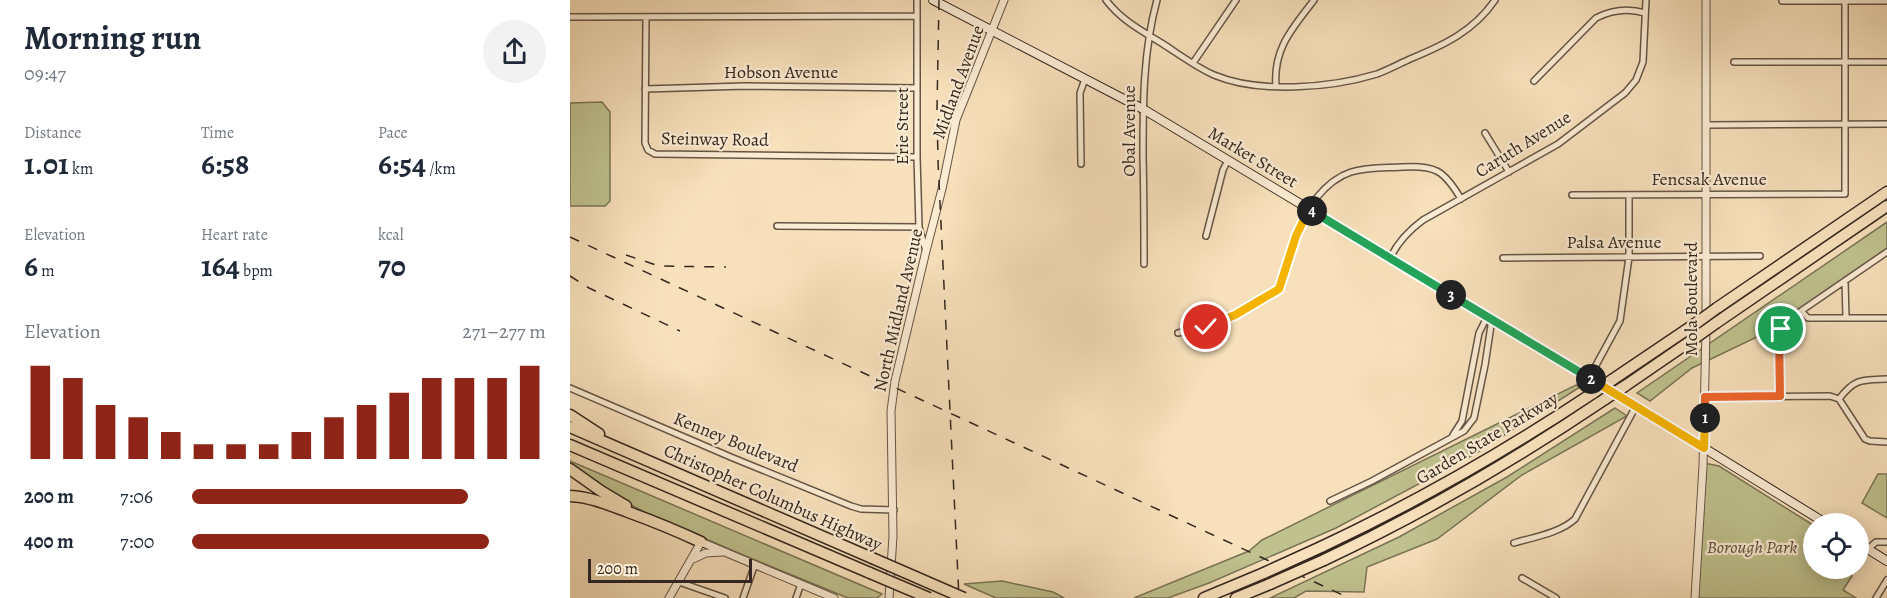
<!DOCTYPE html>
<meta charset="utf-8">
<style>
body{margin:0;font-family:Alegreya,serif;background:#f2f2f3;color:#1f2937;height:100vh;display:flex;flex-direction:column;font-size:22px;white-space:nowrap}
*{box-sizing:border-box;margin:0}
p{font-size:20px;color:#747a83}
.icon{flex:none;width:33px;height:33px;fill:none;stroke:currentColor;stroke-width:2;stroke-linecap:round;stroke-linejoin:round}
.map{position:relative;flex:1;overflow:hidden}
.drawer{display:flex;flex-direction:column;background:#fff;width:570px}
.drawer>*{flex:none}
.buttons{position:absolute;left:1233px;top:513px;display:grid;gap:12px}
.buttons a{display:grid;place-items:center;width:66px;height:66px;border-radius:50%;background:#fff;box-shadow:0 3px 15px #0003;font-size:30px}
.scale{position:absolute;left:18px;bottom:15px;width:164px;box-sizing:border-box;padding-left:6px;border:3px solid #35271f;border-top:0;font-size:16px;line-height:21px;white-space:nowrap;color:#35271f;-webkit-text-stroke:4px #faebd3;paint-order:stroke}
.pin{position:absolute;display:grid;place-items:center;width:51px;height:51px;color:#fff;margin:-26px;border:3px solid #fff;border-radius:50%;box-shadow:0 2px 6px #0007}
.km{position:absolute;width:30px;height:30px;margin:-15px;border-radius:50%;background:#222;color:#fff;font-size:16px;line-height:30px;text-align:center}
.round{display:grid;place-items:center;flex:none;width:63px;height:63px;border-radius:32px;background:#f2f2f3}
.head{display:flex;align-items:center;justify-content:space-between;height:102px;padding:0 24px}
h1{font-size:33px;font-weight:700;line-height:45px}
.stats{display:grid;grid-template-columns:repeat(3,1fr);gap:9px;height:102px;padding:6px 24px}
.stats div{display:grid;align-content:center}
.stats b{font-size:30px;font-weight:700}
.stats small{font-size:16px;font-weight:400}
.stats p{font-size:16px}
.chart{height:168px;padding:12px 24px}
.chart p{display:flex;justify-content:space-between}
.chart svg{width:100%;height:108px;margin-top:6px;stroke:#8f2418;stroke-width:6}
ul{padding:0 24px;list-style:none;font-size:20px}
li{display:grid;grid-template-columns:96px 72px 1fr;align-items:center;height:45px}
li i{height:15px;border-radius:8px;background:#8f2418}
main{display:flex;flex:1;min-height:0}
.map>svg:first-child{display:block}
</style>
<main>
<section class="drawer">
<div class="head"><div><h1>Morning run</h1><p>09:47</p></div><a class="round"><svg class="icon" aria-label="share" viewBox="0 0 24 24"><path d="M12 15V3M7 8l5-5 5 5M5 13v7h14v-7"/></svg></a></div>
<div class="stats">
<div><p>Distance</p><b>1.01<small> km</small></b></div>
<div><p>Time</p><b>6:58</b></div>
<div><p>Pace</p><b>6:54<small> /km</small></b></div>
</div>
<div class="stats">
<div><p>Elevation</p><b>6<small> m</small></b></div>
<div><p>Heart rate</p><b>164<small> bpm</small></b></div>
<div><p>kcal</p><b>70</b></div>
</div>
<div class="chart"><p><span>Elevation</span>271–277 m</p>
<svg viewBox="0 0 160 44" preserveAspectRatio="none"><path d="M5 44V6M15 44V11M25 44V22M35 44V27M45 44V33M55 44V38M65 44V38M75 44V38M85 44V33M95 44V27M105 44V22M115 44V17M125 44V11M135 44V11M145 44V11M155 44V6"/></svg>
</div>
<ul>
<li><b>200 m</b>7:06<i style="width:78%"></i></li>
<li><b>400 m</b>7:00<i style="width:84%"></i></li>
</ul>
</section>
<div class="map">
<svg width="1317" height="598" viewBox="0 0 1317 598">
<rect width="100%" height="100%" fill="#f7e0bb"/>
<filter id="stains"><feTurbulence type="fractalNoise" baseFrequency=".00333" numOctaves="4"/><feColorMatrix values="0 0 0 0 .2 0 0 0 0 .09 0 0 0 0 .02 0 0 0 .5 -.17"/></filter>
<radialGradient id="worn" r=".72"><stop offset=".6" stop-color="#630" stop-opacity="0"/><stop offset="1" stop-color="#630" stop-opacity=".3"/></radialGradient>
<path fill="#bfc18e" stroke="#7a7456" stroke-width="1.5" d="M32 102 40 112V201L35 206H0V103Z
M1317 222V253L1210 326 1122 368 1080 401 1067 393Z
M1006 385 1010 387 903 455 766 528 639 583 598 598H564L679 551 692 540Z
M1045 408 1057 416 952 475 867 539 797 567 794 592 736 591 724 598H700L829 537 937 477Z
M0 461 312 594 307 598H278L173 555 78 514 30 489 0 465Z
M1134 463 1149 466 1243 525 1244 568 1271 569 1282 576 1273 590 1286 598H1125Z
M1308 474H1317V518L1292 503Z
M432 581 483 592 494 598H426L394 584Z"/>
<g fill="none" stroke-linecap="round" stroke-linejoin="round">
<g stroke="#665546" stroke-width="8">
<path id="minor" d="M347 0V157L349 227 356 251
M536 0C551 20 572 31 593 44 610 55 626 67 644 75 689 94 761 88 807 74 818 70 829 64 840 59 874 45 904 31 925 0
M1212 1H1317
M0 17 347 16
M76 17 75 143 78 150 85 154 347 157
M1164 62H1317
M623 63 666 0
M964 81 1026 18C1042 10 1058 8 1075 13
M706 86C703 48 723 28 744 0
M75 89 175 86 347 88
M1136 125 1317 124
M915 133 939 172
M511 164 510 93 515 79
M1002 195 1275 194V1
M207 226 349 227
M636 236 653 170 658 160
M820 258C828 242 838 231 853 220L988 144 1055 93 1066 80 1073 62 1076 0
M933 258 1190 256
M574 264C574 228 574 193 573 157 573 104 573 51 587 0
M1275 281 1276 318
M1231 311 1317 252
M608 333C647 325 676 312 709 289 716 272 719 254 726 236 735 210 754 181 781 172 797 167 815 168 832 167 865 165 874 170 891 199
M1019 378 1050 321 1059 257V195
M0 388 163 458 281 506 291 509 324 510
M1210 396 1209 335C1213 323 1221 318 1231 311L1238 318H1317
M1135 397 1260 396 1269 399
M1269 399 1295 439 1300 441 1317 442
M1269 399C1285 378 1292 380 1317 379
M883 435 892 421 909 333 917 317
M760 501 802 481 894 431 904 418 915 365 922 319
M944 543C964 537 990 533 1005 519L1066 406
M1298 549 1306 542H1317
M952 578 986 598
M109 582 155 598
M173 598 185 564
M226 598 231 584
M1306 598 1317 580"/>
</g>
<g stroke="#665546" stroke-width="9">
<path id="tertiary" d="M1136 317V0
M123 559 136 553 153 552
M99 598 131 542 264 598
M319 598 323 536 321 411 325 381 356 251 372 189 386 120 434 0
M1125 598 1133 466 1136 328"/>
</g>
<g stroke="#35271f" stroke-width="10">
<path id="secondary" d="M363 0 573 109 1066 406 1257 524
M1288 543 1317 561"/>
</g>
<g stroke="#35271f" stroke-width="13">
<path id="motorway" d="M1147 308 1317 192
M1146 323 1317 206
M1042 380 1125 324
M1055 386 1125 338
M0 415 29 434
M0 427 302 558
M0 445 300 573
M0 469 31 491 56 506
M0 496C21 497 39 505 58 512 83 521 107 531 131 542
M751 547C845 503 936 451 1023 393
M754 560C852 514 946 459 1035 399
M634 598 694 573
M666 598 700 584"/>
</g>
<use href="#minor" stroke="#faebd3" stroke-width="5"/>
<use href="#tertiary" stroke="#faebd3" stroke-width="7"/>
<use href="#secondary" stroke="#faebd3" stroke-width="8"/>
<use href="#motorway" stroke="#f7e0bb" stroke-width="10"/>
<path stroke="#35271f" stroke-width="1.5" stroke-dasharray="10 10" stroke-linecap="butt" d="M369 0 367 108 368 161 389 598
M0 237 779 598
M56 255 89 266 156 267
M0 276 19 288 110 331"/>
<g stroke="#35271f" stroke-width="13" stroke-linecap="butt">
<path id="motorway-bridge" d="M1125 324 1147 308
M1125 338 1146 323
M1023 393 1042 380
M1035 399 1055 386
M302 558 394 598
M300 573 359 598
M694 573 751 547
M700 584 754 560"/>
</g>
<use href="#motorway-bridge" stroke="#f7e0bb" stroke-width="10"/>
</g>
<g fill="none" stroke-linecap="round" stroke-linejoin="round">
<g stroke="#fff" stroke-width="12">
<path id="split-1" d="M1135 418V397L1210 396 1209 335 1211 329"/>
</g>
<g stroke="#fff" stroke-width="12">
<path id="split-2" d="M1021 379 1134 448 1135 418"/>
</g>
<g stroke="#fff" stroke-width="12">
<path id="split-3" d="M881 295 1021 379"/>
</g>
<g stroke="#fff" stroke-width="12">
<path id="split-4" d="M742 211 881 295"/>
</g>
<g stroke="#fff" stroke-width="12">
<path id="split-5" d="M636 327 665 315 709 289 726 236 739 209 742 211"/>
</g>
<use href="#split-1" stroke="#f0652b" stroke-width="8"/>
<use href="#split-2" stroke="#f5b400" stroke-width="8"/>
<use href="#split-3" stroke="#22a559" stroke-width="8"/>
<use href="#split-4" stroke="#22a559" stroke-width="8"/>
<use href="#split-5" stroke="#f5b400" stroke-width="8"/>
</g>
<g text-anchor="middle" dominant-baseline="central" stroke-width="4.5" stroke-linejoin="round" paint-order="stroke">
<g font-size="18" fill="#35271f" stroke="#faebd3">
<text x="211" y="72">Hobson Avenue</text>
<text transform="translate(388 82) rotate(-70)">Midland Avenue</text>
<text transform="translate(332 126) rotate(-90)">Erie Street</text>
<text transform="translate(559 131) rotate(-90)">Obal Avenue</text>
<text transform="translate(145 139) rotate(1)">Steinway Road</text>
<text transform="translate(953 144) rotate(-32)">Caruth Avenue</text>
<text transform="translate(683 157) rotate(31)">Market Street</text>
<text x="1139" y="179">Fencsak Avenue</text>
<text x="1044" y="242">Palsa Avenue</text>
<text transform="translate(1121 299) rotate(-90)">Mola Boulevard</text>
<text transform="translate(328 310) rotate(-77)">North Midland Avenue</text>
<text transform="translate(917 438) rotate(-31)">Garden State Parkway</text>
<text transform="translate(166 442) rotate(22)">Kenney Boulevard</text>
<text transform="translate(203 497) rotate(24)">Christopher Columbus Highway</text>
</g>
<g font-size="18" font-style="italic" fill="#584e3b" stroke="#faebd3">
<text x="1182" y="547">Borough Park</text>
</g>
</g>
<rect width="100%" height="100%" filter="url(#stains)"/>
<rect width="100%" height="100%" fill="url(#worn)"/>
</svg>
<div class="buttons">
<a><svg class="icon" aria-label="locate" viewBox="0 0 24 24"><circle cx="12" cy="12" r="6"/><path d="M12 2v4M12 18v4M2 12h4M18 12h4"/></svg></a>
</div>
<div class="scale">200 m</div>
<div class="pin" style="left:1211px;top:329px;background:#1e9e55"><svg class="icon" aria-label="arrive" viewBox="0 0 24 24"><path d="M6 21V4h12l-3 4 3 4H6"/></svg></div>
<div class="pin" style="left:636px;top:327px;background:#d93025"><svg class="icon" aria-label="check" viewBox="0 0 24 24"><path d="M5 12l5 5 9-10"/></svg></div>
<b class="km" style="left:1135px;top:418px">1</b>
<b class="km" style="left:1021px;top:379px">2</b>
<b class="km" style="left:881px;top:295px">3</b>
<b class="km" style="left:742px;top:211px">4</b>
</div>
</main>
